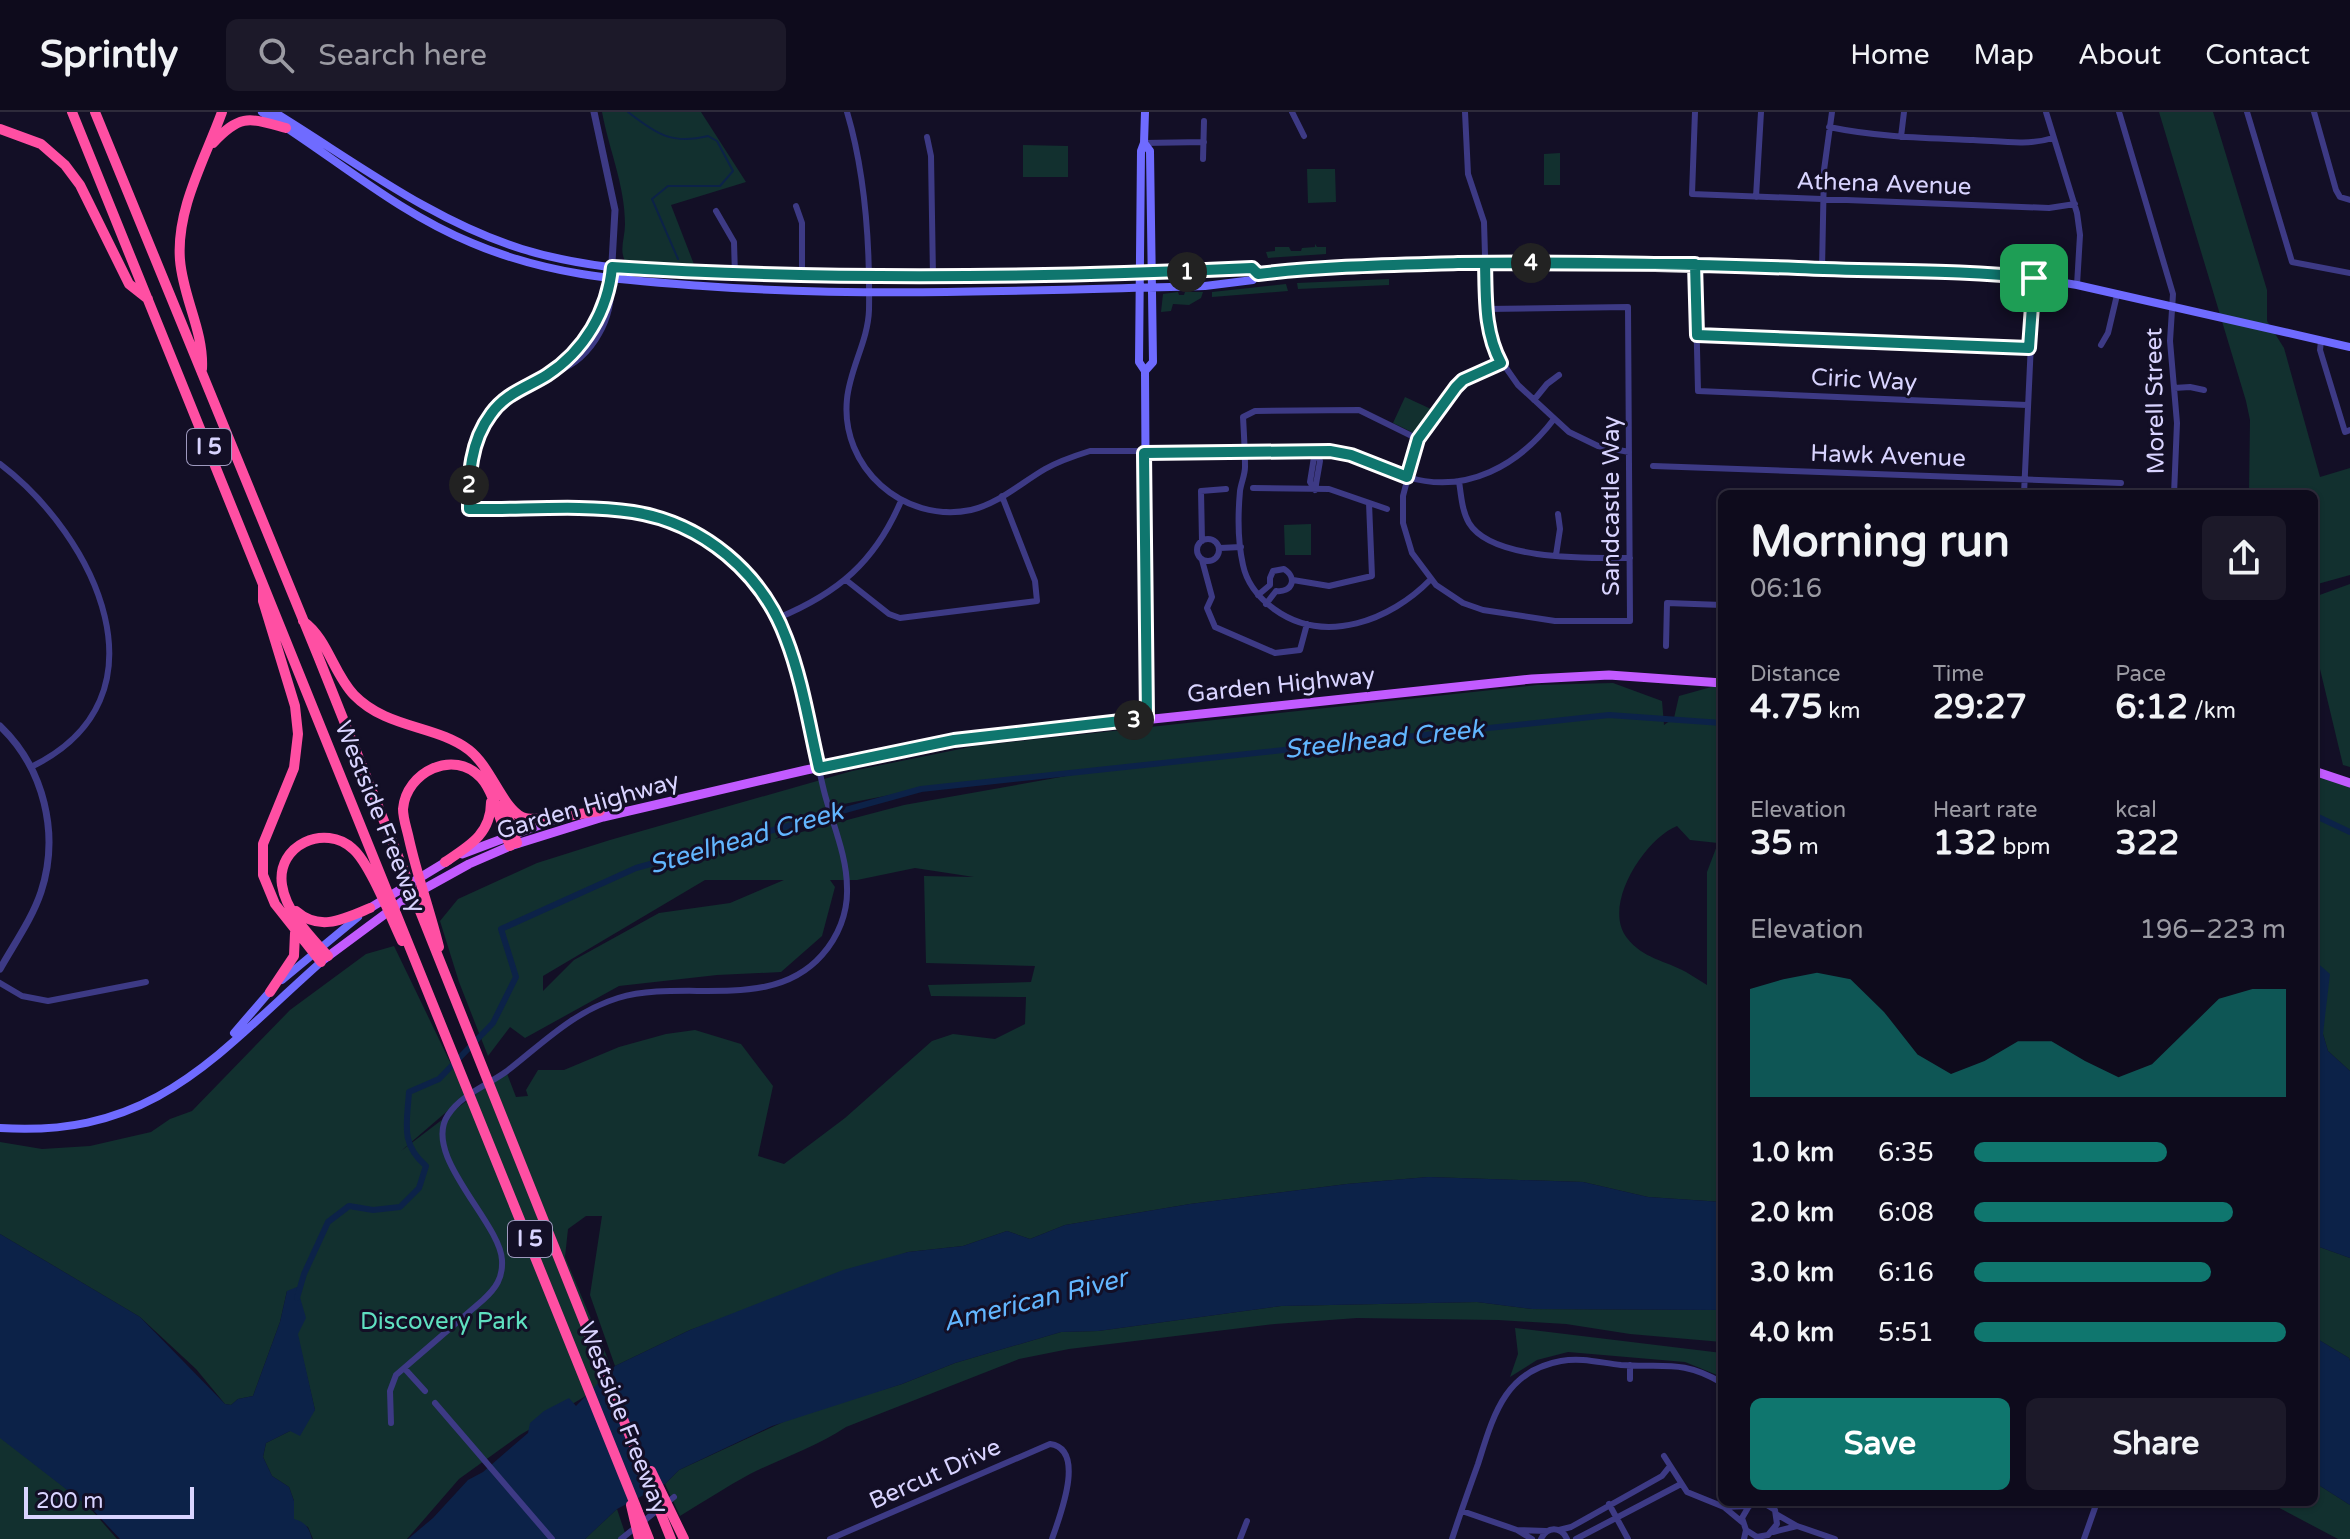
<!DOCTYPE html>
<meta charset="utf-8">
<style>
body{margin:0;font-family:"Varela Round",sans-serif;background:#1c1929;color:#f1f3f6;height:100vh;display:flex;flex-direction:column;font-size:30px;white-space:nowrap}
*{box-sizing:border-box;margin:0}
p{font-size:26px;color:#9b9ba3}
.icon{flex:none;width:44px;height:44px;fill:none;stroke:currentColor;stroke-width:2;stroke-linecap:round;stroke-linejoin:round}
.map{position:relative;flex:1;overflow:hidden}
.side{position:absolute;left:1718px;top:378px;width:600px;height:1016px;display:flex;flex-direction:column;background:#0e0b1c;border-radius:12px;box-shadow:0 2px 6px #0004,0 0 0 2px #2e2b3b}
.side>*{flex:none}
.scale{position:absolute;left:24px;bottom:20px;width:170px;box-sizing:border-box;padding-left:8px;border:4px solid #d9d4ff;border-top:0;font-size:22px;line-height:28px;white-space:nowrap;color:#d9d4ff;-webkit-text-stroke:6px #130f26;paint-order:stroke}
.pin{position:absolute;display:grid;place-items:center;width:68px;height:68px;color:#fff;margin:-34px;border-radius:16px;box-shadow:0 4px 12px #0006}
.km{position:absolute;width:40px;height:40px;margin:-20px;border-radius:50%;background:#222;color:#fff;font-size:22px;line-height:40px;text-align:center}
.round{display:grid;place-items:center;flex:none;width:84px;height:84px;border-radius:12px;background:#1c1929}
.headline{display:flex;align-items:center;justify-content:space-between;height:136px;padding:0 32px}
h1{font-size:44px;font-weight:800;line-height:60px}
.metrics{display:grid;grid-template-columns:repeat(3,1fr);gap:12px;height:136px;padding:8px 32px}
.metrics div{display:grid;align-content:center}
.metrics b{font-size:34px;font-weight:800}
.metrics small{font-size:22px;font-weight:400}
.metrics p{font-size:22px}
.chart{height:224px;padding:16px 32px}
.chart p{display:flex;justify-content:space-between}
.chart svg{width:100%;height:144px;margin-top:8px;fill:#0f766e;opacity:.7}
.button{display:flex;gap:16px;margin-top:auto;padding:16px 32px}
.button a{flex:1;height:92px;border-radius:12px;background:#0f766e;color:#fff;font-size:32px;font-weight:800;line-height:92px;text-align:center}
.button a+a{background:#1c1929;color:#f1f3f6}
ul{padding:0 32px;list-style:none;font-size:26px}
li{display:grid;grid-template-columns:128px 96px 1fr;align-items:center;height:60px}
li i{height:20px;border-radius:10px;background:#0f766e}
header{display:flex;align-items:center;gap:48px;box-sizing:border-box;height:112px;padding:0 40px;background:#0e0b1c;border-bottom:2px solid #2e2b3b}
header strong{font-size:38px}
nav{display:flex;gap:44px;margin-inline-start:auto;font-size:28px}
.search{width:560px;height:72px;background:#1c1929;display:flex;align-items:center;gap:20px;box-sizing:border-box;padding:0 28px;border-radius:12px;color:#9b9ba3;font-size:30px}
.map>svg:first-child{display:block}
</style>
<header>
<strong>Sprintly</strong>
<div class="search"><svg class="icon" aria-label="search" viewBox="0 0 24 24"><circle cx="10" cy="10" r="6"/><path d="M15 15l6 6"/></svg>Search here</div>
<nav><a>Home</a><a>Map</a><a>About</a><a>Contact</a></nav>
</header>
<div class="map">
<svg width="2350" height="1427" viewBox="0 0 2350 1427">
<rect width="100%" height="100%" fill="#130f26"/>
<path fill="#12302f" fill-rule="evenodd" d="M602 0H701L746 70 671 93 695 155 625 149C619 137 625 126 625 112 625 73 609 38 602 0Z
M2159 0H2213L2267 178V209L2284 236 2320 365 2350 356V463L2314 473V382H2249L2250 308 2246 289Z
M1023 33 1068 34V65H1023Z
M1560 41V73H1544V42Z
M1307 57H1335L1336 90 1308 91Z
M1315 132 1317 135H1326V142L1268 146 1266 140 1275 139V135H1289L1291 139H1301L1302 136 1315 135Z
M1389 167V173L1298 177 1297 171Z
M1286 172 1288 179 1212 185V180Z
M1178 180 1179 183H1184L1185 180H1203L1201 186 1189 193 1173 192 1171 199 1161 200 1163 182Z
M1405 285 1431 297 1418 323 1393 311Z
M1311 412V443H1285L1284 413Z
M2350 472V655L2343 653 2314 532V485Z
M1613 571 1662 589 1664 613 1674 606 1679 584 1722 572V899L1716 906 1722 930V1090L1648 1085 1583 1070 1428 1065 1347 1072 1190 1092 1065 1113 1030 1127 1007 1119 963 1134 908 1140 690 1218 615 1254 590 1183 602 1104H586L568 1117 565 1145 616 1266 520 1323 459 1367 407 1427H313L308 1415 294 1408V1389L289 1375 272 1364 263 1345 266 1331 290 1319 315 1298 287 1179 280 1210 253 1284 238 1287 231 1293 225 1292 196 1257 140 1205 0 1122V1030L42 1037 90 1034 151 1020 170 1007 192 999 290 898 366 842 394 834 466 983 401 1039 506 959 516 985 528 984 526 978 538 958H564L619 935 666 922 695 918 741 932 773 974 758 1044 784 1052 845 1006 932 929 953 922 995 927 1025 912 1026 885 931 884 928 873 1031 870 1035 854 926 851 924 764 974 765 915 756 857 768H830L835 775 822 824 781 860 717 863 619 874 525 926 510 915 488 944 459 870 440 809 458 787 537 751 610 728 852 659 975 634 1537 573ZM1128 653 904 693 775 727 828 695 921 677ZM1677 714 1690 728 1718 731 1707 760V873C1700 869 1693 864 1686 860 1666 849 1642 846 1627 826 1601 793 1646 726 1677 714ZM705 768H784L730 791 659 801 574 848 543 879V864Z
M2314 660 2350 673V959L2328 939 2323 922 2314 847Z
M2314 1133 2350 1146V1249L2349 1246 2314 1225Z
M1477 1190 1532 1197 1722 1198V1230L1630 1222 1566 1212 1498 1208 1357 1206 1275 1212 1069 1237 1019 1247 846 1315C816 1335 782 1346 750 1362 726 1375 703 1390 680 1404L665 1372 679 1358 796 1304 902 1272 955 1251 1061 1220 1098 1219 1281 1194Z
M1515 1216 1722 1241V1265L1685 1250 1568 1240 1537 1248 1510 1265 1518 1242Z
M0 1324 89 1395 117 1427H0Z
M2314 1370 2350 1393V1427H2338L2268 1390H2314Z
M617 1397 627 1427H585L588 1424Z"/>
<path fill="#0c2248" d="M2314 848 2330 862 2323 922 2328 939 2350 959V1146L2314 1133Z
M1428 1065 1583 1070 1648 1085 1722 1090V1198L1532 1197 1477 1190 1281 1194 1098 1219 1061 1220 955 1251 902 1272 772 1314 679 1358 665 1372 617 1397 585 1427H408L433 1406 468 1368 483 1360 528 1321 530 1311 544 1299 569 1286 576 1294 615 1254 690 1218 843 1158 908 1140 963 1134 1007 1119 1030 1127 1065 1113 1190 1092 1347 1072Z
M0 1122 140 1205 225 1292 231 1293 238 1287 253 1284 280 1210 287 1179 297 1175 306 1206 298 1222 315 1298 300 1324 290 1319 266 1331 263 1345 272 1364 289 1375 294 1389V1407C305 1410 309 1415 312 1427H120L93 1398 0 1326Z
M2314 1225 2349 1246 2350 1249V1393L2314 1370Z"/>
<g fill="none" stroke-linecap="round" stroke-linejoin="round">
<path stroke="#0c2248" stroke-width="2" d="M628 0C656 22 672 33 708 24L717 29 733 59 720 74H668L652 87 678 147"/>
<path stroke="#0c2248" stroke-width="6" d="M2314 703 2350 720
M297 1186 304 1162 328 1110 349 1094 373 1098 400 1095 419 1076 426 1054C400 1032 407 1011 409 980L439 967 493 911 516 865 501 817 636 756 921 677 1609 603 1722 611"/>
<path stroke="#3d3a85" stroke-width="6" d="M847 0C866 64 870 132 869 198 868 229 850 256 847 287 840 355 903 412 971 398 998 392 1021 371 1045 357 1059 349 1074 344 1090 339H1330C1357 343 1381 357 1407 365 1467 383 1519 353 1554 307
M1292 0 1304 24
M1465 0 1468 62 1484 110 1487 208 1497 243 1518 273 1569 320 1598 334 1629 340
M1695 0 1692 82 2049 96 2075 92
M2046 0 2077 101 2080 123 2077 173
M2119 0 2173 182 2170 229 2177 311 2174 382
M2247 0 2292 150 2350 161
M2314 0 2336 78 2340 85 2350 88
M1829 15C1877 25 1924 26 1973 28 1999 29 2028 34 2053 26
M927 25 931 44 933 165
M1901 25 1904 0
M1144 31 1204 30
M1203 47 1204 9
M1756 85 1761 0
M796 94 802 111V165
M716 99 734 130 735 163
M1695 152 1698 279 2027 293
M1822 157 1824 58 1832 0
M1697 223 2029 236
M2321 229 2320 238 2345 320 2350 318
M2101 233 2108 221 2117 183
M550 261C588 253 613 210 611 173
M2174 276 2190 275 2204 278
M1534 288 1547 272 1559 263
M1418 327 1463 268 1501 251
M0 352C95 424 174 586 31 655
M1653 354 2121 371
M1459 369C1461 383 1462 399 1469 411 1492 449 1590 446 1630 446
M1253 376 1329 377 1387 397
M1315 378 1310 370 1315 339
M1315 378 1320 349 1316 339
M2024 382 2034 166
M1197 438a11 11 0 1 1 22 0a11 11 0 1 1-22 0Z
M1202 429 1201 379 1226 377
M1220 436 1241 435
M1556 443 1560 417 1558 402
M1202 448 1212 485 1207 496 1215 515 1275 541 1300 538 1307 512
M846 468 889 502 900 506 1037 489 1035 469 1002 384
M1293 468 1329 474 1372 464 1369 391
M1430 468C1391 508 1325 534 1274 497 1259 486 1247 472 1243 453 1238 431 1238 401 1240 379 1241 371 1245 363 1245 355 1245 339 1244 322 1243 305L1255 299 1359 298 1418 327 1403 384V411L1412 441 1436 473 1463 491 1483 498 1555 509H1630L1628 195 1486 197
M1258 483 1270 473V466L1273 459 1284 457C1298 466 1292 481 1276 479L1266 492
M778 506C838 481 875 450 901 389
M1666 534 1667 491 1722 493
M0 871 22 884 48 889 146 870
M1630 1253V1267
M405 1257 425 1279
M435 1291 552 1427
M391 1311 390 1279 396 1263 483 1188C496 1176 503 1166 502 1148 500 1110 421 1043 448 1003 462 982 488 973 507 959 543 931 573 900 618 886 684 866 771 901 822 843 838 825 848 801 847 776 847 743 832 711 824 679 811 626 801 551 777 505 760 473 736 445 705 427 634 385 548 398 469 397L473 340 485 311 506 286 550 261 583 230 597 209 611 168
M1664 1344 1687 1380 1724 1395 1742 1410
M1609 1392 1628 1427
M1724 1395 1748 1394
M1462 1399 1517 1418
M1776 1402 1797 1414 1835 1427
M1559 1418 1571 1415 1662 1364 1670 1354
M1773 1420 1797 1414
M621 1427 674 1385
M830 1427 1050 1332C1087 1337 1059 1406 1052 1427
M1240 1427 1247 1409
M1452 1427C1460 1402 1469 1377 1478 1352 1493 1305 1504 1259 1561 1249 1582 1245 1601 1251 1621 1253 1662 1256 1683 1247 1722 1271
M1532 1427 1517 1418 1546 1419
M1541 1427C1547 1414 1561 1414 1567 1427
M1576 1427 1681 1372
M1744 1427 1746 1418 1742 1406 1749 1394 1762 1390 1775 1398 1777 1412 1768 1423 1757 1425 1746 1418
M2084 1427 2097 1390"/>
<path stroke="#3d3a85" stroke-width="7" d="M594 0 615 98 611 168
M0 614C44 656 60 722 41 780 32 807 14 832 0 857"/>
<path stroke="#6f6bff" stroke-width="8" d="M262 0C332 43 396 100 472 131 550 164 619 168 703 174 869 186 1038 178 1205 174L1253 168 1258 162
M274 0C354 49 432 109 522 137 603 162 691 161 774 164 934 168 1093 164 1252 156L1258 162 1396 153 1597 150 1988 162 2034 166 2077 173 2350 235
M1145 0 1144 31 1141 39 1139 250 1145 259 1147 606
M1144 31 1150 39 1153 250 1145 259
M282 868 358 805
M234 921 272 877
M0 1016C154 1026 215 944 321 850"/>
<path stroke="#c25bff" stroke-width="9" d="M2314 659 2350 671
M462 742 553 708
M370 796 449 748
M323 848 404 788 469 752 510 734 603 705 806 658 954 628 1532 567 1609 563 1722 571"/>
<path stroke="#ff4fa3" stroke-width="10" d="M72 0 649 1427
M95 0 318 544 671 1427
M0 17 41 32 65 53 80 73 129 172 148 187
M213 31C241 1 249 6 286 16
M202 257C204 219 183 186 180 148 176 97 205 47 222 0
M263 474V489L295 594 298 622 294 656 263 732V763L275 792 321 850
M303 509C328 527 333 561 354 583 387 617 436 613 469 638 491 655 502 695 522 705 534 711 584 701 600 699
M504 691 517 731
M445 750C469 734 491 722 491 690
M296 799C320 820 344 807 370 796
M439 835C430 799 417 763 409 727 407 717 403 707 403 697 406 660 454 636 481 666 494 680 502 715 510 734
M328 844C310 824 286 800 282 773 276 733 325 711 353 737 370 752 391 806 402 829
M270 880 294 844 295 821
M651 1359 684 1427
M631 1393 639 1427"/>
</g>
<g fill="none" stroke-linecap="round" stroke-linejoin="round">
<g stroke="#fff" stroke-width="16">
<path id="route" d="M2034 166C1956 157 1877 160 1798 156 1685 152 1572 149 1458 151 1391 153 1325 154 1258 162L1252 156C1039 166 826 169 612 155 608 199 584 239 547 263 526 276 506 281 491 302 470 330 469 363 469 397 523 398 580 392 633 400 703 411 762 461 786 526 802 567 809 613 819 656L954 628 1147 606 1144 341 1330 339 1351 343 1407 365 1418 327 1456 275 1463 268 1501 251C1484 219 1486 186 1485 151L1695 152 1697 223 2029 236 2034 166"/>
</g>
<use href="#route" stroke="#0f766e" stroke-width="10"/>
</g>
<g text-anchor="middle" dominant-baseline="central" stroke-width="6" stroke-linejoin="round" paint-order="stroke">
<g fill="#130f26" stroke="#9e99be" stroke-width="2">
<rect x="187" y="317" width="44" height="36" rx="6"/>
<rect x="508" y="1109" width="44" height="36" rx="6"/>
</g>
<g font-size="22" font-weight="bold" fill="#d9d4ff">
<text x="209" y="335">I 5</text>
<text x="530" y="1127">I 5</text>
</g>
<g font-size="24" fill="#d9d4ff" stroke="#130f26">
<text transform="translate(1884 72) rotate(2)">Athena Avenue</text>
<text transform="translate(1864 268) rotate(3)">Ciric Way</text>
<text transform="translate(2155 289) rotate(-91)">Morell Street</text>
<text transform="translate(1888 344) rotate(2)">Hawk Avenue</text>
<text transform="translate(1611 394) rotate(-90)">Sandcastle Way</text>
<text transform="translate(1281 573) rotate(-6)">Garden Highway</text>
<text transform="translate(588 694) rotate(-16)">Garden Highway</text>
<text transform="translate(380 705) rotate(68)">Westside Freeway</text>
<text transform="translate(623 1306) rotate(68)">Westside Freeway</text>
<text transform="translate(935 1362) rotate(-24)">Bercut Drive</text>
</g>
<g font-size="24" fill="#5fe0c0" stroke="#130f26">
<text x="444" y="1209">Discovery Park</text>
</g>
<g font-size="26" font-style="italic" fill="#62b6ff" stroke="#130f26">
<text transform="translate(1384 627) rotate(-6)">Steelhead Creek</text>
<text transform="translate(746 726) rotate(-16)">Steelhead Creek</text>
<text transform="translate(1035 1188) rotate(-14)">American River</text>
</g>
</g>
</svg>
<div class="scale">200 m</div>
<div class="pin" style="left:2034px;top:166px;background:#1e9e55"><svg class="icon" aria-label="arrive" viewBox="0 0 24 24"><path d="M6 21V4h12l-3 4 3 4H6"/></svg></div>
<b class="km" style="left:1187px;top:160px">1</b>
<b class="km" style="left:469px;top:373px">2</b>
<b class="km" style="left:1134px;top:608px">3</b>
<b class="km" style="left:1531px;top:151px">4</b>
<section class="side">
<div class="headline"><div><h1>Morning run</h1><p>06:16</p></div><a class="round"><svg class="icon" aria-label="share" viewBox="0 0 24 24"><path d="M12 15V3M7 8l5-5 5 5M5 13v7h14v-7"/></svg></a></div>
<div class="metrics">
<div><p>Distance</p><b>4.75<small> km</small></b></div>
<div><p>Time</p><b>29:27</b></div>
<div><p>Pace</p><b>6:12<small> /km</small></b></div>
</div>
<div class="metrics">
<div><p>Elevation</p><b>35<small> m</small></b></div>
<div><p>Heart rate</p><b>132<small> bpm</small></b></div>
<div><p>kcal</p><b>322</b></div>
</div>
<div class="chart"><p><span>Elevation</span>196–223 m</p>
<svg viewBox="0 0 160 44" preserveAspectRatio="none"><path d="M0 44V11L10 8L20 6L30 8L40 18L50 31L60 37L70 33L80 27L90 27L100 33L110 38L120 34L130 24L140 14L150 11L160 11V44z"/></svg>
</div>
<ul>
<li><b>1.0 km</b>6:35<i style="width:62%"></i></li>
<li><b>2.0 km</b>6:08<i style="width:83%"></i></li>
<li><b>3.0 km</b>6:16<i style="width:76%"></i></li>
<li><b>4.0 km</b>5:51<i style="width:100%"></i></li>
</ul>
<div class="button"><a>Save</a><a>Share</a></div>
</section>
</div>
